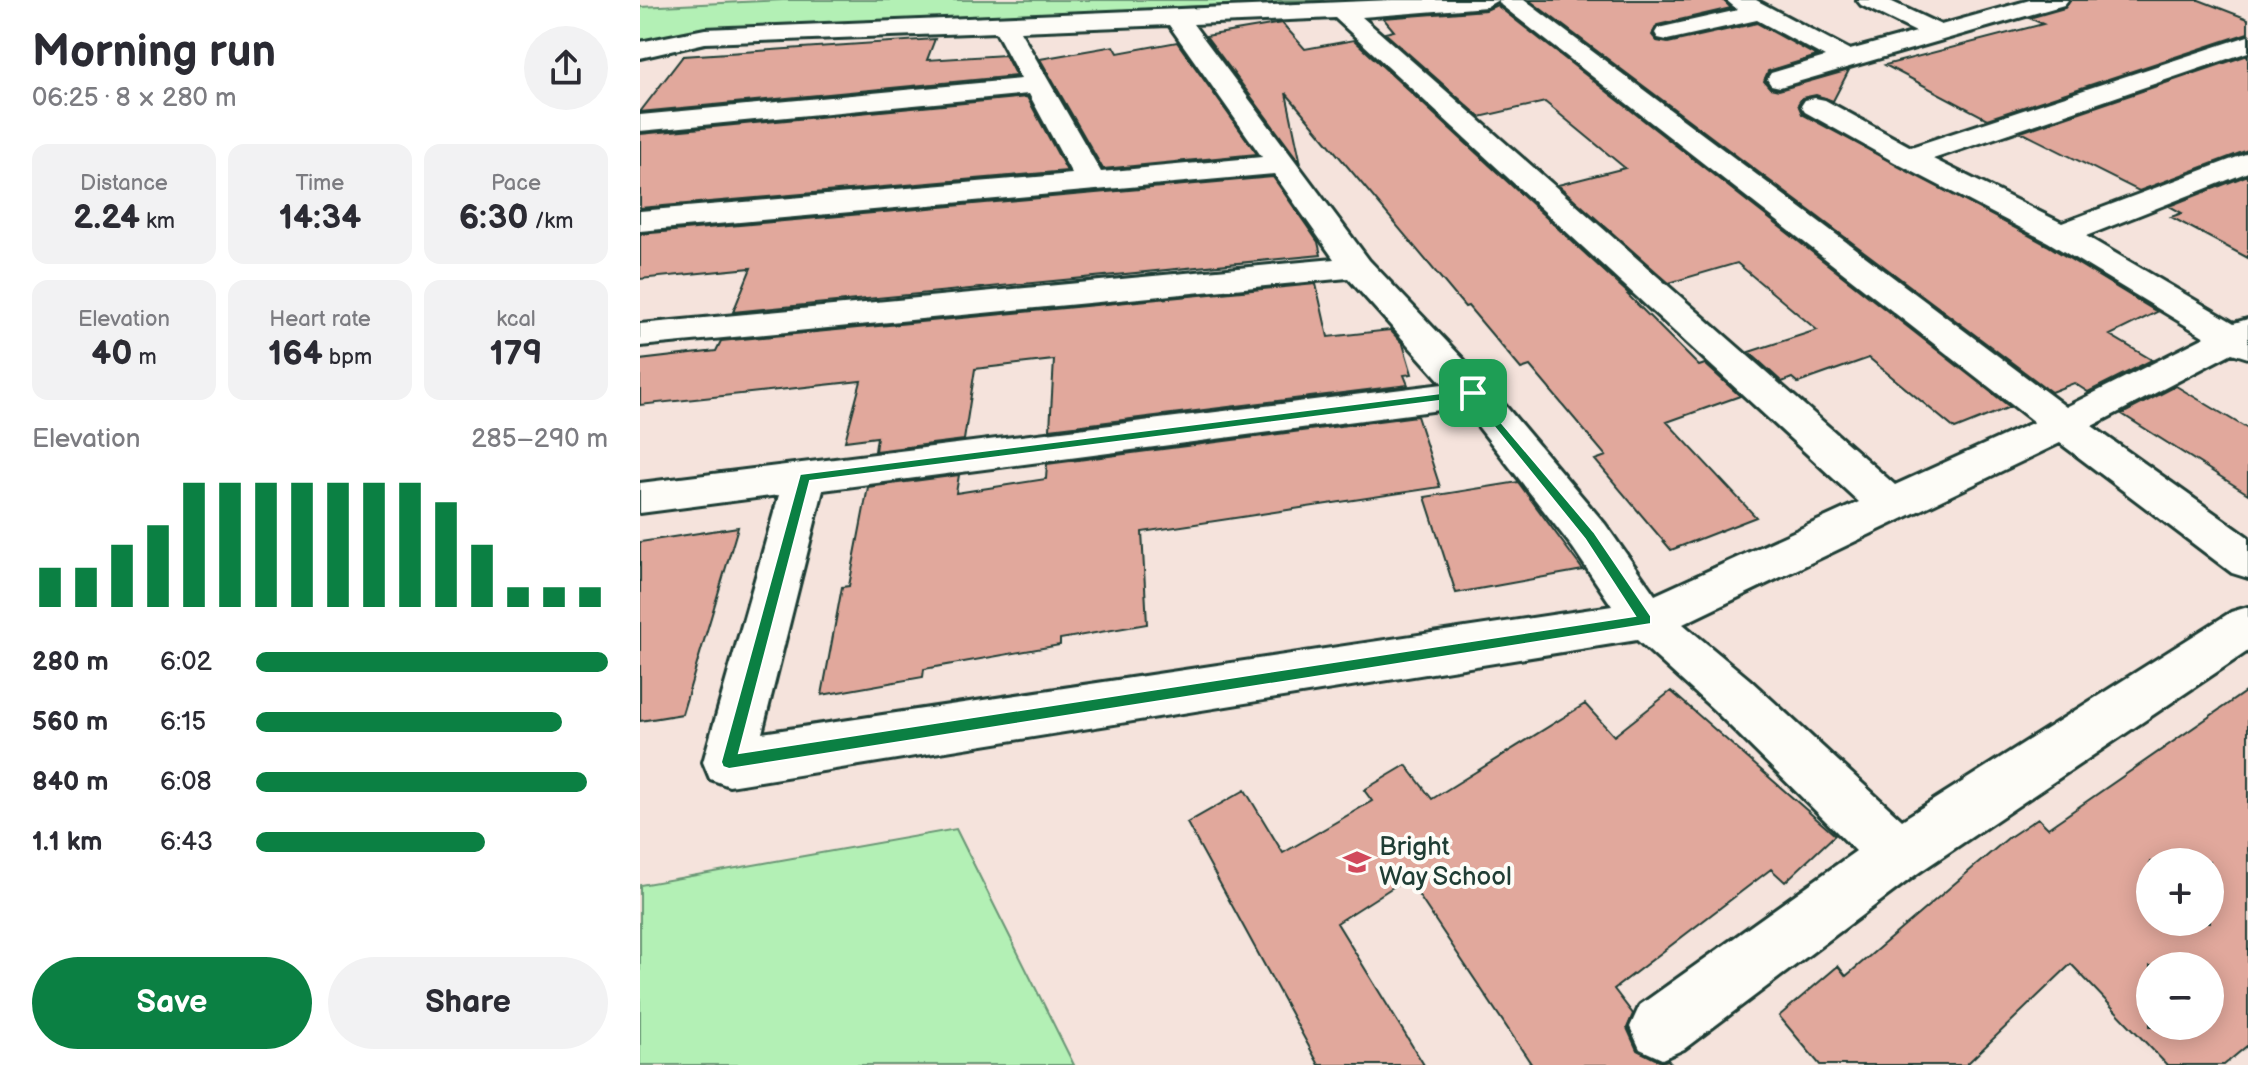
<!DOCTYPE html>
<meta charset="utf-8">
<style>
body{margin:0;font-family:"Balsamiq Sans",sans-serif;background:#f2f2f3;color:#2b2b33;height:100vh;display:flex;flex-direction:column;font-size:30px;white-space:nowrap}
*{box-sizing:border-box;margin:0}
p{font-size:26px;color:#7c7c81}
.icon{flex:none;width:44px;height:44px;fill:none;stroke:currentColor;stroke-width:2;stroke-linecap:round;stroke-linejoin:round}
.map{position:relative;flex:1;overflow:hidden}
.sheet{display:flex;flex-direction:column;background:#fff;width:640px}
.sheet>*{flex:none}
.controls{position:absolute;left:1496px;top:848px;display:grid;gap:16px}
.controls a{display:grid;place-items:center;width:88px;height:88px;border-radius:50%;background:#fff;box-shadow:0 4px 20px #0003;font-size:40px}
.pin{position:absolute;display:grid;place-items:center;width:68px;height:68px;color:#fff;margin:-34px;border-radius:16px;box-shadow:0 4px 12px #0006}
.round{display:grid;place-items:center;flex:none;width:84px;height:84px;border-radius:42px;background:#f2f2f3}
.headline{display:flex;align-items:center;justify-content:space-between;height:136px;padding:0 32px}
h1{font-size:44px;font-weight:700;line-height:60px}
.stats{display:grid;grid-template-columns:repeat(3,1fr);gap:12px;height:136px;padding:8px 32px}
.stats div{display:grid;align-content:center;border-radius:16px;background:#f2f2f3;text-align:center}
.stats b{font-size:34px;font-weight:700}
.stats small{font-size:22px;font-weight:400}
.stats p{font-size:22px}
.chart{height:224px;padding:16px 32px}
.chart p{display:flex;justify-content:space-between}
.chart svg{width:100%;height:144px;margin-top:8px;stroke:#0b8043;stroke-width:6}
.cta{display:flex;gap:16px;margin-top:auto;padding:16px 32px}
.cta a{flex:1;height:92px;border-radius:48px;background:#0b8043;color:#fff;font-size:32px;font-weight:700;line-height:92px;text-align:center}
.cta a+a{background:#f2f2f3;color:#2b2b33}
ul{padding:0 32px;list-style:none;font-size:26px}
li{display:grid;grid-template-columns:128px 96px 1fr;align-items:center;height:60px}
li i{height:20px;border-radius:10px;background:#0b8043}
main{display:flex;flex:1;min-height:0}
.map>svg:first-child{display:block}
</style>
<main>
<section class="sheet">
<div class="headline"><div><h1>Morning run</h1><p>06:25 · 8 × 280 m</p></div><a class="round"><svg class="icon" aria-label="share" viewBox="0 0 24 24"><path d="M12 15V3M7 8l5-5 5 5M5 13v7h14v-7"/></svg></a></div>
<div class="stats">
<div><p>Distance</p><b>2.24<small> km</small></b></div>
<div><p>Time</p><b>14:34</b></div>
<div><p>Pace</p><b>6:30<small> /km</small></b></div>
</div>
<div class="stats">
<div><p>Elevation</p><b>40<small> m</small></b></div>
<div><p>Heart rate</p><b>164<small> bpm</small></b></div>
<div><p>kcal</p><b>179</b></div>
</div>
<div class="chart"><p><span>Elevation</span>285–290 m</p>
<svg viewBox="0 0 160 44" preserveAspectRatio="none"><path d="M5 44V32M15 44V32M25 44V25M35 44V19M45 44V6M55 44V6M65 44V6M75 44V6M85 44V6M95 44V6M105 44V6M115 44V12M125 44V25M135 44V38M145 44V38M155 44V38"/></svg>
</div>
<ul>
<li><b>280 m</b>6:02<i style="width:100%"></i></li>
<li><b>560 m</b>6:15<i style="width:87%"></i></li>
<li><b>840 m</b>6:08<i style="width:94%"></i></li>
<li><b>1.1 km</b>6:43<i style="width:65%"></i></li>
</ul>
<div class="cta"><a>Save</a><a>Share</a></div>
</section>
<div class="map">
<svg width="1608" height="1065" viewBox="0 0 1608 1065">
<rect width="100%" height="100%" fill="#f5e3dc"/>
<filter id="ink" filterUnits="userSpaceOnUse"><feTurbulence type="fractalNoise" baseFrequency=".0125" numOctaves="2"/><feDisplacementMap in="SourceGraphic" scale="16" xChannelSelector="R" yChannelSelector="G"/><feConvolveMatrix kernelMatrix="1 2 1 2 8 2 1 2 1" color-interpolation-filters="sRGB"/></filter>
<g filter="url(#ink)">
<path fill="#b3f0b5" stroke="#699674" stroke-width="2" d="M143 0H684L62 31 0 44V7Z
M316 829 434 1065H0V885Z"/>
<path fill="#e1a89c" stroke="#1f3d34" stroke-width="2" fill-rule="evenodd" d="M889 0H1083L1091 8 1017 25 1012 35 1017 41 1028 43 1117 23 1177 56 1128 71 1124 81 1130 88 1139 90 1209 70 1193 101 1176 95 1162 98 1158 104 1162 114 1407 245 1517 312 1470 335 1512 360 1448 392 1434 383 1411 392Z
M1431 0H1559L1608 19V33L1347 119 1245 65 1403 24 1389 18 1425 8Z
M857 5 859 7 1370 407 1315 429 1229 358 1158 383 1152 378 1142 382 1109 352 1177 330 1097 263 1029 283 918 185 985 168 905 102 840 117 745 33 754 31 743 18 846 10Z
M642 23 665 49 714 40 990 295H988L1059 366 1065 364 1100 396 1027 422 1116 517 1031 550 955 460 966 456 890 366 881 369 828 306 825 307 646 93 661 164 566 36Z
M295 39 287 60 365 55 376 76 0 112 43 56Z
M537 42 617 154 463 169 400 59 474 46 478 53Z
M1608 55V150L1499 191 1381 132Z
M387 97 427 171 0 208V134Z
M1608 175V258L1531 217 1542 213 1529 206Z
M633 177 678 242 681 255 93 312 111 268 0 279V234Z
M676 284 688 337 750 330 763 344 772 374 764 375 768 385 410 429 414 360 335 369 324 440 235 451 237 437 205 441 221 381 0 405V360L76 351 81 341Z
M1536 386 1608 429V494L1482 414Z
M777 416 800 487 502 532 507 624 420 639V645L284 669 283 677 182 695 202 587 209 586 228 487 319 475 316 493 406 479 407 464Z
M878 482 943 570 816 593 785 497Z
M98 527 42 714 0 721V542Z
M1608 690V1045L1584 1065H1527L1431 964 1326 1065H1180L1139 1016 1198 966 1206 976 1368 838 1398 818 1408 828ZM1510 862H1570V922H1510ZM1510 966H1570V1026H1510Z
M1031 691 1195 835 1145 882 1131 869 974 989 993 1014 987 1028 997 1050 1021 1062 1028 1060 1032 1065H892L767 878 697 923 784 1065H679L547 823 605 790 643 853 732 801 724 790 766 765 792 799 945 704 974 736Z"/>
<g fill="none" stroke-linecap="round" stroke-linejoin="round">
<g stroke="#1f3d34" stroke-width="6">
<path id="minor" d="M752 0H884L1426 407 1565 337 1408 242 1258 164 1165 112 1161 106 1165 100 1175 98 1185 100 1271 147 1608 36V52L1293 159 1422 223 1608 153V172L1446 236 1594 323 1608 319V358L1592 353 1452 426 1608 537V578L1592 573 1420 443 1043 624 1109 679 1262 820 1591 612 1608 607V651L1278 873 1044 1049 1022 1059 1000 1049 990 1027 1000 1005 1216 851 1073 709 997 640 89 786 70 779 63 762 139 495 0 513V483L803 384 708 278 0 346V324L694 259 634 174 0 231V211L432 174 389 94 0 131V115L381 79 356 32 65 43 0 58V42L65 29ZM858 0 861 5 1394 422 1255 485 722 17 846 7ZM695 18 1219 502 1015 595 965 524 847 384 729 260 553 24ZM529 25 622 157 461 172 380 31ZM823 407 933 548 972 606 122 733 183 490Z
M1086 0H1116L1210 50 1276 32 1221 5 1217 0H1248L1301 25 1390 0H1428L1424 5 1140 87 1131 85 1127 79 1131 73 1185 57 1117 20 1027 40 1018 38 1015 33 1018 28 1098 10Z"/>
</g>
<use href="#minor" fill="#fdfcf7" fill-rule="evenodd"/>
</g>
</g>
<path fill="#0b8043" stroke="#fff" stroke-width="2" fill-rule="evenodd" d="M833 389 954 532 1011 616V624L89 769 83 767 81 762 160 474ZM830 397 945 539 995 616 99 753 170 481Z"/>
<defs>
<g id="school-bare" transform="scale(2.16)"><path d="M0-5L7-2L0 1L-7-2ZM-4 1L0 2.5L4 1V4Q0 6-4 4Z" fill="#d1495b" stroke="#fdfcf7" stroke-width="2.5" paint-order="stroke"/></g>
</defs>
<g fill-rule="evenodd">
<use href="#school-bare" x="717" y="862"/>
</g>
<g text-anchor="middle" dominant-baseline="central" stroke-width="8" stroke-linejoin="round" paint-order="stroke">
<g font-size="26" fill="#1f3d34" stroke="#fdfcf7" text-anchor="start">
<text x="739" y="847">Bright<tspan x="739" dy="30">Way School</tspan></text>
</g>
</g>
</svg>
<div class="controls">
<a>+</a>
<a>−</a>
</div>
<div class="pin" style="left:833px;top:393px;background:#1e9e55"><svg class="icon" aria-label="arrive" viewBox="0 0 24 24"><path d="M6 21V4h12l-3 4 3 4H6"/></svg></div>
</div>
</main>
